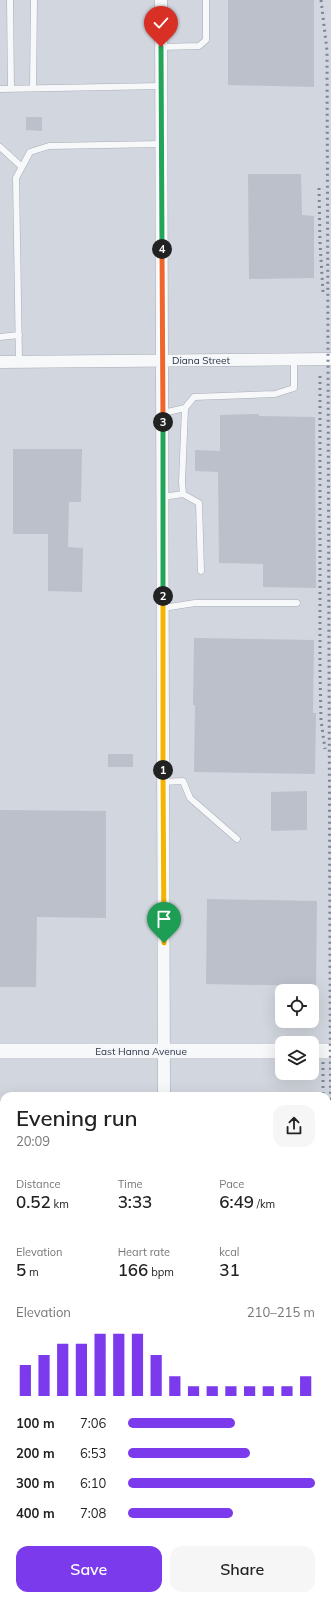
<!DOCTYPE html>
<meta charset="utf-8">
<style>
body{margin:0;font-family:Mulish,sans-serif;background:#f6f6f6;color:#222;height:100vh;display:flex;flex-direction:column;font-size:15px;white-space:nowrap}
*{box-sizing:border-box;margin:0}
p{font-size:13px;color:#767676}
.icon{flex:none;width:22px;height:22px;fill:none;stroke:currentColor;stroke-width:2;stroke-linecap:round;stroke-linejoin:round}
.map{position:relative;flex:1;overflow:hidden}
.side{position:absolute;left:0px;top:1092px;width:331px;height:508px;display:flex;flex-direction:column;background:#fff;border-radius:12px 12px 0 0;box-shadow:0 4px 16px #0002}
.side>*{flex:none}
.buttons{position:absolute;left:275px;top:984px;display:grid;gap:8px}
.buttons a{display:grid;place-items:center;width:44px;height:44px;border-radius:8px;background:#fff;box-shadow:0 4px 16px #0002;font-size:20px}
.pin{position:absolute;display:grid;place-items:center;width:34px;height:34px;color:#fff;margin:-41px -17px;border-radius:50% 50% 50% 0;rotate:-45deg;box-shadow:0 0 4px #0007}
.pin .icon{rotate:45deg}
.km{position:absolute;width:20px;height:20px;margin:-10px;border-radius:50%;background:#222;color:#fff;font-size:11px;line-height:20px;text-align:center}
.round{display:grid;place-items:center;flex:none;width:42px;height:42px;border-radius:12px;background:#f6f6f6}
.head{display:flex;align-items:center;justify-content:space-between;height:68px;padding:0 16px}
h1{font-size:22px;font-weight:600;line-height:30px}
.stats{display:grid;grid-template-columns:repeat(3,1fr);gap:6px;height:68px;padding:4px 16px}
.stats div{display:grid;align-content:center}
.stats b{font-size:17px;font-weight:600}
.stats small{font-size:11px;font-weight:400}
.stats p{font-size:11px}
.chart{height:112px;padding:8px 16px}
.chart p{display:flex;justify-content:space-between}
.chart svg{width:100%;height:72px;margin-top:4px;stroke:#7c3aed;stroke-width:6}
.action{display:flex;gap:8px;margin-top:auto;padding:8px 16px}
.action a{flex:1;height:46px;border-radius:12px;background:#7c3aed;color:#fff;font-size:16px;font-weight:600;line-height:46px;text-align:center}
.action a+a{background:#f6f6f6;color:#222}
ul{padding:0 16px;list-style:none;font-size:13px}
li{display:grid;grid-template-columns:64px 48px 1fr;align-items:center;height:30px}
li i{height:10px;border-radius:5px;background:#7c3aed}
.map>svg:first-child{display:block}
</style>
<div class="map">
<svg width="331" height="1600" viewBox="0 0 331 1600">
<rect width="100%" height="100%" fill="#e4e7ec"/>
<path fill="#d2d6de" fill-rule="evenodd" d="M0 0H331V1600H0ZM282 991H312V1021H282ZM282 1043H312V1073H282ZM4 1096H327V1596H4Z"/>
<path fill="#bbc0ca" d="M228 0H314V87L228 85Z
M26 117H42V131L26 130Z
M248 174H301L302 215 314 216V278L249 279Z
M259 414V416L315 417 316 588 263 587V564L219 563 218 472 195 471V450L220 451V415Z
M13 449H82L81 502H69L68 547 83 548 82 592 48 591V534H13Z
M194 638 314 640 313 713H316L315 774 194 772 195 705H193Z
M108 754H133V767H108Z
M307 791V830L271 831V792Z
M0 810 106 811V918L37 917 36 987H0Z
M207 899 317 901 316 986 206 984Z"/>
<g fill="none" stroke-linecap="round" stroke-linejoin="round">
<g stroke="#a9aeb7" stroke-width="7">
<path id="service" d="M10 0 11 89
M161 47 199 46 206 40V0
M33 88 34 0
M0 89 162 86
M0 147 22 167
M0 337 19 335
M19 361 16 178 30 152 49 146 162 144
M163 413 185 408 194 397 275 394 294 388V359
M183 494 199 503 201 571
M163 497 183 494 182 482 185 408
M163 608 195 603H297
M163 782 183 781 190 798 237 839"/>
</g>
<g stroke="#a9aeb7" stroke-width="13">
<path id="minor" d="M161 0 164 1096
M0 362 331 359
M167 1596V1600"/>
</g>
<g stroke="#a9aeb7" stroke-width="16">
<path id="tertiary" d="M0 1051H282
M312 1051H331"/>
</g>
<use href="#service" stroke="#f7f8fa" stroke-width="6"/>
<use href="#minor" stroke="#f7f8fa" stroke-width="12"/>
<use href="#tertiary" stroke="#f7f8fa" stroke-width="15"/>
<path stroke="#7d8696" stroke-width="3" stroke-dasharray="2 4" stroke-linecap="butt" d="M321 0 327 51 331 1254
M319 188 320 243 323 292
M320 376V673L321 720 325 749
M323 1062V1096
M323 1596V1600"/>
</g>
<g fill="none" stroke-linecap="round" stroke-linejoin="round">
<g stroke="#fff" stroke-width="8">
<path id="split-1" d="M163 770 164 943"/>
</g>
<g stroke="#fff" stroke-width="8">
<path id="split-2" d="M163 596V770"/>
</g>
<g stroke="#fff" stroke-width="8">
<path id="split-3" d="M163 422V596"/>
</g>
<g stroke="#fff" stroke-width="8">
<path id="split-4" d="M162 249 163 422"/>
</g>
<g stroke="#fff" stroke-width="8">
<path id="split-5" d="M161 47 162 249"/>
</g>
<use href="#split-1" stroke="#f5b400" stroke-width="5"/>
<use href="#split-2" stroke="#f5b400" stroke-width="5"/>
<use href="#split-3" stroke="#22a559" stroke-width="5"/>
<use href="#split-4" stroke="#f0652b" stroke-width="5"/>
<use href="#split-5" stroke="#22a559" stroke-width="5"/>
</g>
<g text-anchor="middle" dominant-baseline="central" stroke-width="3.5" stroke-linejoin="round" paint-order="stroke">
<g font-size="10" fill="#2b3445" stroke="#f4f6f9">
<text x="201" y="360">Diana Street</text>
<text x="141" y="1051">East Hanna Avenue</text>
</g>
</g>
</svg>
<div class="buttons">
<a><svg class="icon" aria-label="locate" viewBox="0 0 24 24"><circle cx="12" cy="12" r="6"/><path d="M12 2v4M12 18v4M2 12h4M18 12h4"/></svg></a>
<a><svg class="icon" aria-label="layers" viewBox="0 0 24 24"><path d="M12 4l9 5-9 5-9-5zM3 14l9 5 9-5"/></svg></a>
</div>
<div class="pin" style="left:164px;top:943px;background:#1e9e55"><svg class="icon" aria-label="arrive" viewBox="0 0 24 24"><path d="M6 21V4h12l-3 4 3 4H6"/></svg></div>
<div class="pin" style="left:161px;top:47px;background:#d93025"><svg class="icon" aria-label="check" viewBox="0 0 24 24"><path d="M5 12l5 5 9-10"/></svg></div>
<b class="km" style="left:163px;top:770px">1</b>
<b class="km" style="left:163px;top:596px">2</b>
<b class="km" style="left:163px;top:422px">3</b>
<b class="km" style="left:162px;top:249px">4</b>
<section class="side">
<div class="head"><div><h1>Evening run</h1><p>20:09</p></div><a class="round"><svg class="icon" aria-label="share" viewBox="0 0 24 24"><path d="M12 15V3M7 8l5-5 5 5M5 13v7h14v-7"/></svg></a></div>
<div class="stats">
<div><p>Distance</p><b>0.52<small> km</small></b></div>
<div><p>Time</p><b>3:33</b></div>
<div><p>Pace</p><b>6:49<small> /km</small></b></div>
</div>
<div class="stats">
<div><p>Elevation</p><b>5<small> m</small></b></div>
<div><p>Heart rate</p><b>166<small> bpm</small></b></div>
<div><p>kcal</p><b>31</b></div>
</div>
<div class="chart"><p><span>Elevation</span>210–215 m</p>
<svg viewBox="0 0 160 44" preserveAspectRatio="none"><path d="M5 44V25M15 44V19M25 44V12M35 44V12M45 44V6M55 44V6M65 44V6M75 44V19M85 44V32M95 44V38M105 44V38M115 44V38M125 44V38M135 44V38M145 44V38M155 44V32"/></svg>
</div>
<ul>
<li><b>100 m</b>7:06<i style="width:57%"></i></li>
<li><b>200 m</b>6:53<i style="width:65%"></i></li>
<li><b>300 m</b>6:10<i style="width:100%"></i></li>
<li><b>400 m</b>7:08<i style="width:56%"></i></li>
</ul>
<div class="action"><a>Save</a><a>Share</a></div>
</section>
</div>
